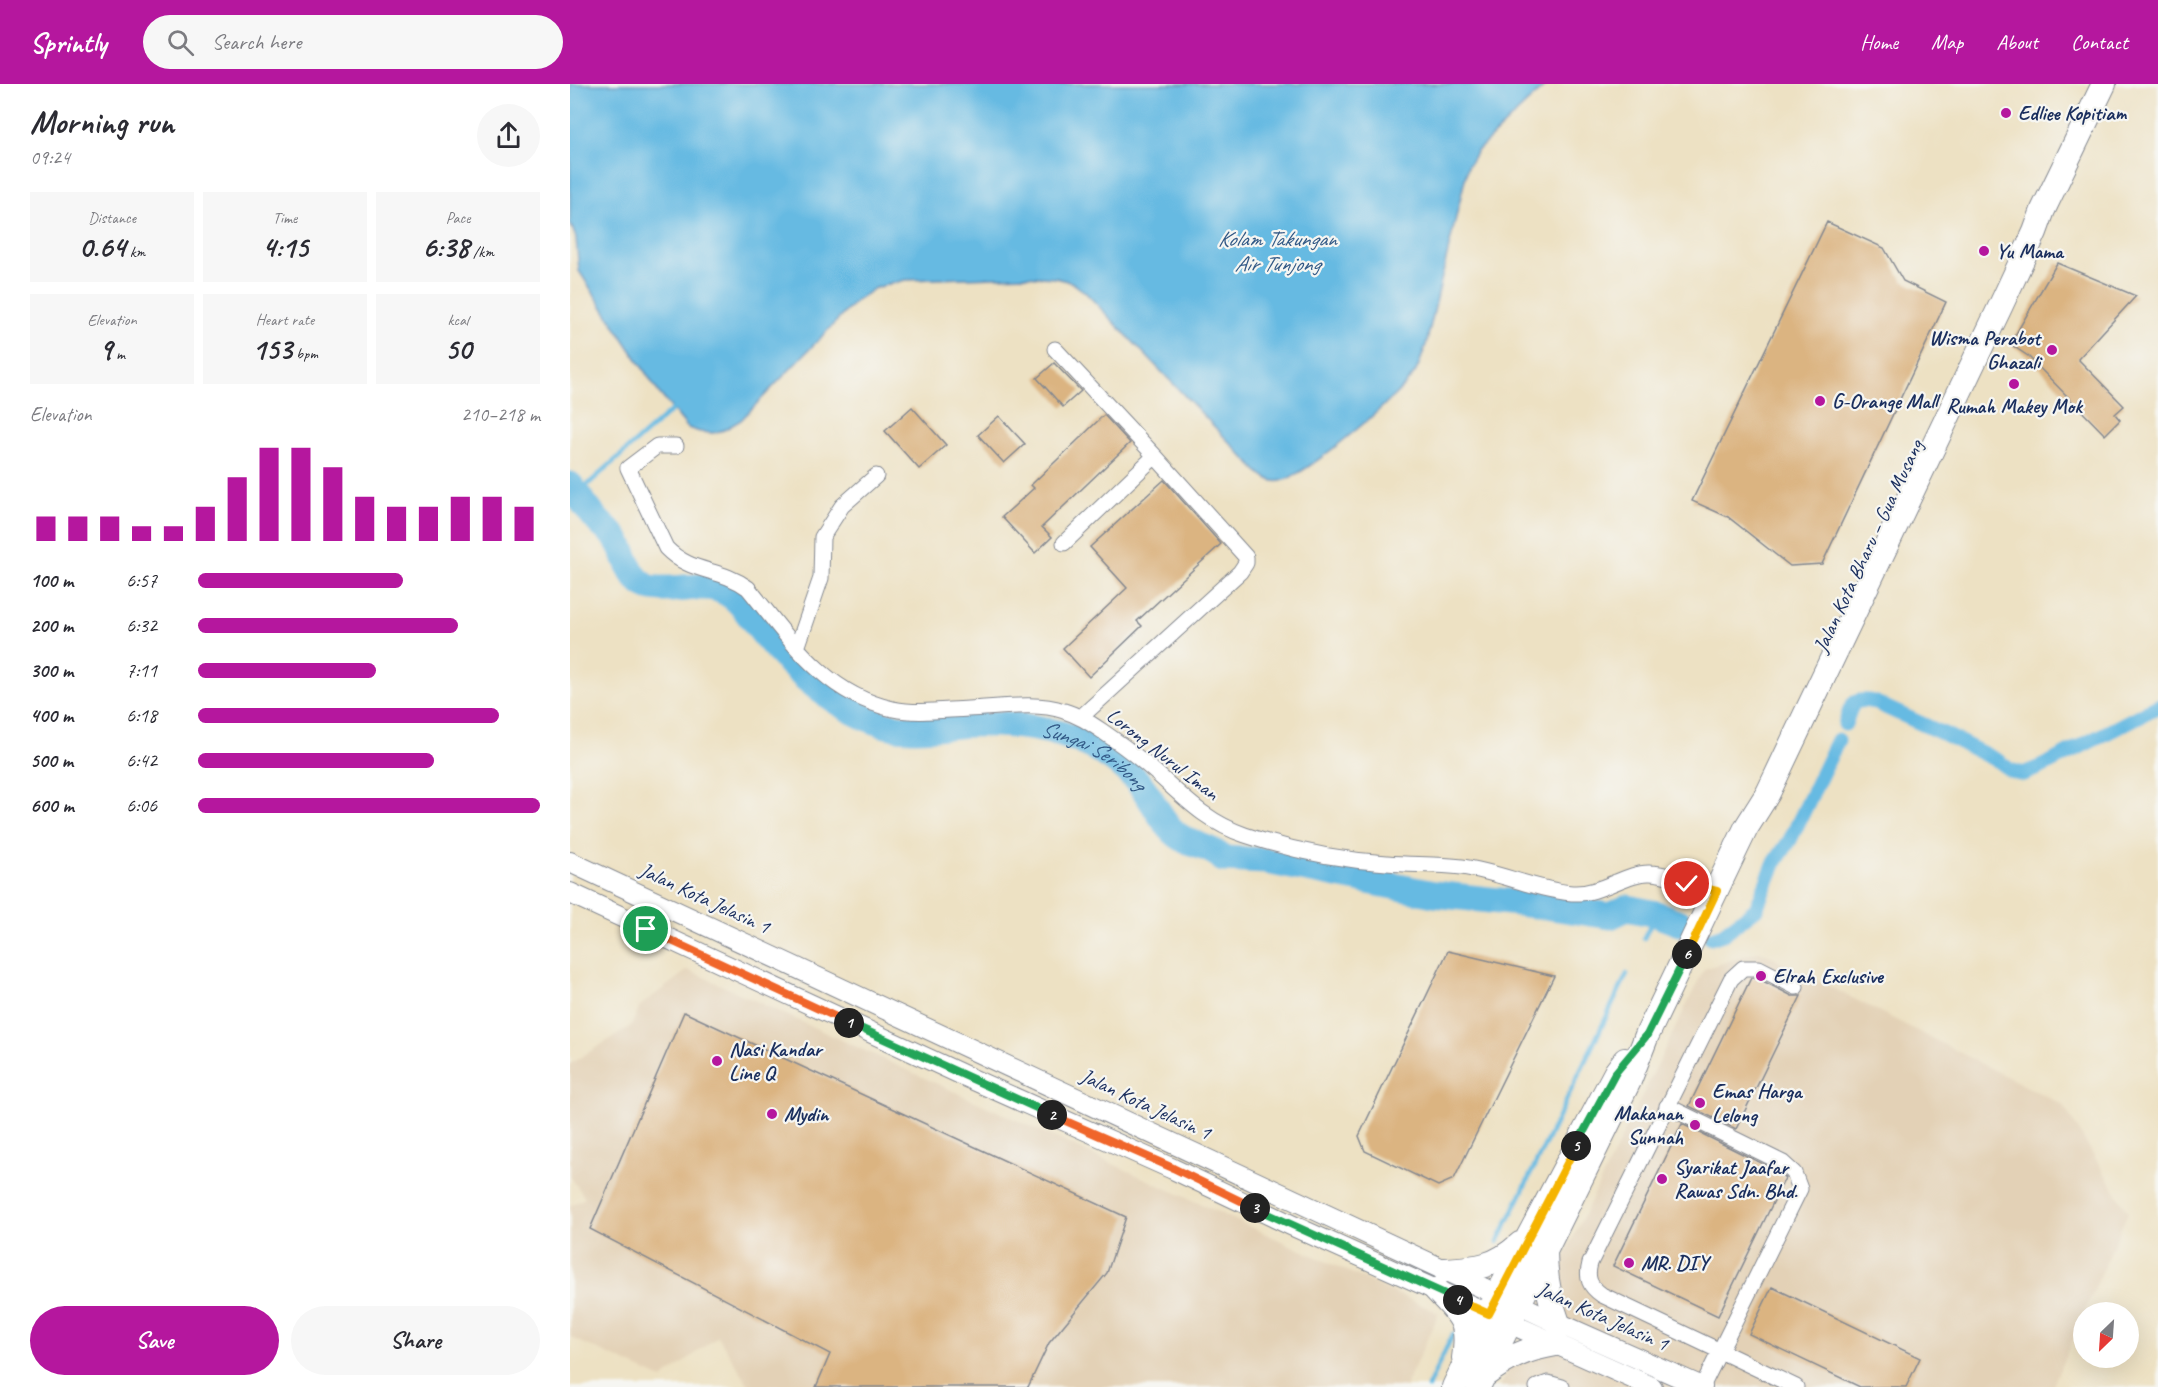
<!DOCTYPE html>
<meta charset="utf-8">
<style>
body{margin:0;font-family:Caveat,sans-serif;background:#f7f7f7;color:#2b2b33;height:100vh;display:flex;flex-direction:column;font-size:22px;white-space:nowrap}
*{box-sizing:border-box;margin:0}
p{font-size:20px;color:#7c7c81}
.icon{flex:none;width:33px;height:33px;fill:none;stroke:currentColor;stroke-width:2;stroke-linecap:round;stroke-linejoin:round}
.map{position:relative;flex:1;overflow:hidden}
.side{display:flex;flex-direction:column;background:#fff;width:570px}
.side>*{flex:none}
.needle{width:39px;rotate:205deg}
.buttons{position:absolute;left:1503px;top:1218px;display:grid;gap:12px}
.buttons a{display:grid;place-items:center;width:66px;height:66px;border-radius:50%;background:#fff;box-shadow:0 6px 24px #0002;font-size:30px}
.pin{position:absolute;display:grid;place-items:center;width:51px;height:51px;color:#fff;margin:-26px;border:3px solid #fff;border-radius:50%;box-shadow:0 2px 6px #0007}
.km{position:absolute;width:30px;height:30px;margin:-15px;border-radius:50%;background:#222;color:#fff;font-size:16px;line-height:30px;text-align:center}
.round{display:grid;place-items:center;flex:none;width:63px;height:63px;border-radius:32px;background:#f7f7f7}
.summary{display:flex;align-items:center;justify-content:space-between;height:102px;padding:0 30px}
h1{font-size:33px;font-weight:700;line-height:45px}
.figures{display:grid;grid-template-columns:repeat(3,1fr);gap:9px;height:102px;padding:6px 30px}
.figures div{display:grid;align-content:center;border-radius:0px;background:#f7f7f7;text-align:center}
.figures b{font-size:30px;font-weight:700}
.figures small{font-size:16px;font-weight:400}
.figures p{font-size:16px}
.chart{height:168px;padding:12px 30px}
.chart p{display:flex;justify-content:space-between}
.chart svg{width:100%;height:108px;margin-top:6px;stroke:#b5179e;stroke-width:6}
.primary-button{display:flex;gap:12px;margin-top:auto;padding:12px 30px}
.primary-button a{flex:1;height:69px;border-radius:36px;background:#b5179e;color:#fff;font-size:24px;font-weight:700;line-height:69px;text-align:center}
.primary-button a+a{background:#f7f7f7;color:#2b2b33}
ul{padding:0 30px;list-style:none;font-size:20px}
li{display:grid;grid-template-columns:96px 72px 1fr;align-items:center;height:45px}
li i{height:15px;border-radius:8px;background:#b5179e}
header{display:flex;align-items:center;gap:36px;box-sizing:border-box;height:84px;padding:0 30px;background:#b5179e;color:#fff}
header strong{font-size:28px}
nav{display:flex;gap:33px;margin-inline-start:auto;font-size:21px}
.search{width:420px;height:54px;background:#f7f7f7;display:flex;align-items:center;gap:15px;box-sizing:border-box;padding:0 21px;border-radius:33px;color:#7c7c81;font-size:22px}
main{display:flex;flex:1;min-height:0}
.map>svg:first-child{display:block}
</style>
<header>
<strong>Sprintly</strong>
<div class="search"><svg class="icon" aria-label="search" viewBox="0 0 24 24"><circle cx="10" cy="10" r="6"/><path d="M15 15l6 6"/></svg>Search here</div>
<nav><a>Home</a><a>Map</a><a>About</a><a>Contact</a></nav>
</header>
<main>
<section class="side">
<div class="summary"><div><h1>Morning run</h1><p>09:24</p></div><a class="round"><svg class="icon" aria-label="share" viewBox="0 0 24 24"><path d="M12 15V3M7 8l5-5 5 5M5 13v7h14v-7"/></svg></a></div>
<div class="figures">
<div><p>Distance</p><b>0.64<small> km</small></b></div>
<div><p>Time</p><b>4:15</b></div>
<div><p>Pace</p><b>6:38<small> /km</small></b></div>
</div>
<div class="figures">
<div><p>Elevation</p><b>9<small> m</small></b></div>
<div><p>Heart rate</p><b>153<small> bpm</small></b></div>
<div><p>kcal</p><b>50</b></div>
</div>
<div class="chart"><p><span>Elevation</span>210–218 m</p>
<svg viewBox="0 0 160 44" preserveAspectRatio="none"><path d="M5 44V34M15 44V34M25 44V34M35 44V38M45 44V38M55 44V30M65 44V18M75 44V6M85 44V6M95 44V14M105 44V26M115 44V30M125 44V30M135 44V26M145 44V26M155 44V30"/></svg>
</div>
<ul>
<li><b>100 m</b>6:57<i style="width:60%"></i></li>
<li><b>200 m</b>6:32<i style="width:76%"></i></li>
<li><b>300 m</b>7:11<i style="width:52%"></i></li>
<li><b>400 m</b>6:18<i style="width:88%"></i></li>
<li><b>500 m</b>6:42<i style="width:69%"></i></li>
<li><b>600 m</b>6:06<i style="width:100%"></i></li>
</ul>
<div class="primary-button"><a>Save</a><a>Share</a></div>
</section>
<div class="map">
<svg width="1588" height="1303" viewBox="0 0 1588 1303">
<rect width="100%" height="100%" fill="#f6f6f2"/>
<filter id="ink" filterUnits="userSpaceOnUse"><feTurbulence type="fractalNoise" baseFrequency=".0167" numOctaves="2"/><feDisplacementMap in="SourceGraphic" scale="12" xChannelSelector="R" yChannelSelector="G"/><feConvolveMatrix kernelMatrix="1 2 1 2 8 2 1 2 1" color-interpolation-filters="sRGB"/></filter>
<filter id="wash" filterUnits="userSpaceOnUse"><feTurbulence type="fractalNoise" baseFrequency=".008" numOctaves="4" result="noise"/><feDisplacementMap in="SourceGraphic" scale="24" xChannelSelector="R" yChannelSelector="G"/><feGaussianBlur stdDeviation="1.35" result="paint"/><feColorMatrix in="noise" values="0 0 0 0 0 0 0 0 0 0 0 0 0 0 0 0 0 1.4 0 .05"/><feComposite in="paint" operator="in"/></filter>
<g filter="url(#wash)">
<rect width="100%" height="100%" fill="#ede1c3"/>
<path fill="#e3d1b6" d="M1190 867 1493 1021 1558 1128 1482 1303H930L1134 885Z
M118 886 869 1229 835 1303H180L148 1252 92 1295 0 1253V1122L15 1114 0 1092V980L61 942 70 922Z"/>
<path fill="#66bae2" stroke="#4074a0" stroke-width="1.5" d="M0 0H977L907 67 898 82 856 261C853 269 850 279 846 287 832 310 736 392 711 397 702 399 694 393 687 387L515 208 501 198 486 194 455 192 335 196 305 204 286 217 171 336 154 346 143 349 130 348 118 344 89 309 9 187 6 154 0 138Z"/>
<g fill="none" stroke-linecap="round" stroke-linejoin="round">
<path stroke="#66bae2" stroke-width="4.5" d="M7 410 103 325
M1074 854 1086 830
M928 1158 1057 890
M858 1303 883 1250"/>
<path stroke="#66bae2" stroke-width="15" d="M1275 640C1282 621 1281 613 1304 618L1374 650 1428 677 1440 686 1453 690 1473 682 1588 622
M1141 854 1153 850 1186 825 1204 780 1220 756 1268 656"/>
<path stroke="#66bae2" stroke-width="27" id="s1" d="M0 401C10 413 18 426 28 437 33 443 40 447 45 453 57 468 57 492 76 502 81 505 88 505 94 505 118 506 142 496 163 513 175 522 182 536 192 548 224 588 263 623 313 640 339 648 372 642 399 640 462 638 525 649 569 699 581 713 588 730 600 744 616 763 640 760 653 775L696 777 864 810 975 822 1040 832 1057 824 1086 830 1110 839"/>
</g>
<g id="blocks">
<path fill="#dbb481" d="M1257 138 1314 164 1333 197 1376 218 1252 480 1220 482 1158 433 1122 417Z
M1487 179 1566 212 1508 275 1554 322 1545 330 1550 336 1535 351 1458 272 1440 260Z
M484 279 511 307 493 323 467 294Z
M342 323 376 361 349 385 315 347Z
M534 331 560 359 472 443 482 453 465 469 432 433 464 404 461 401Z
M429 332 455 360 434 379 408 351Z
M594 396 651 460 567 537 572 542 519 593 493 564 557 504 520 463Z
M878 867 984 892 884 1095 868 1102 795 1067 789 1052Z
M1181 894H1187L1222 912H1231L1166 1045 1119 1022Z
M114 928 556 1133 537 1189 479 1259 458 1303H246L260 1270 20 1145Z
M1112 1040 1207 1087 1215 1094 1148 1232 1043 1182Z
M1202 1203 1350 1274 1336 1303H1290L1179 1250Z"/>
</g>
</g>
<g filter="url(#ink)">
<use href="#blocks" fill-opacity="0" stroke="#848890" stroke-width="1.5"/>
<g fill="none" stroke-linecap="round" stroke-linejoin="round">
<g stroke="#848890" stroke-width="17">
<path id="minor" d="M485 265 585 372
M106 362H87L58 384 96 464C121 490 149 483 178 504 219 554 254 610 323 625 347 630 374 626 398 625 429 624 465 617 494 627 508 631 520 639 532 647 545 656 559 666 571 676 606 704 630 736 675 751 720 766 769 776 817 779 842 781 867 780 892 783 930 788 965 806 1002 809 1031 811 1056 788 1080 789 1099 789 1125 803 1147 807
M494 459 585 372 676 473V479L670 488 511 633
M227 564 251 494 252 453 272 422 306 392
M1226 903 1189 884H1173L1161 895 1020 1179C1016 1194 1019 1202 1032 1211L1226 1303
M1097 1022 1213 1079 1224 1089 1230 1105 1132 1303
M967 1303 978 1299 992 1303"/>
</g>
<g stroke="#848890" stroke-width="22">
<path id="tertiary" d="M0 778 988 1239 1132 1303
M0 809 395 992 603 1085 721 1141 1082 1303"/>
</g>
<g stroke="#848890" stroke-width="26">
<path id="primary" d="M975 1167C975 1193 979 1215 988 1239
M875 1186C908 1184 925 1183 950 1160
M866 1206C890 1231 900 1237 894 1274
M915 1291C939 1273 956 1265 986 1260
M884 1303 928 1210 1046 988 1055 976
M908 1303 1059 997 1077 951 1176 744 1198 709 1431 221 1465 148 1473 126 1534 0"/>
</g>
<use href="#minor" stroke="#fff" stroke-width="15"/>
<use href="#tertiary" stroke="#fff" stroke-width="20"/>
<use href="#primary" stroke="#fff" stroke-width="24"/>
</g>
</g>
<g fill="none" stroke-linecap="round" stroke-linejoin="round" filter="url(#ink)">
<g stroke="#fff" stroke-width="12">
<path id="split-1" d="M76 845 279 939"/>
</g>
<g stroke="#fff" stroke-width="12">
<path id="split-2" d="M279 939 482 1031"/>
</g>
<g stroke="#fff" stroke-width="12">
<path id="split-3" d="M482 1031 603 1084 685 1124"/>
</g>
<g stroke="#fff" stroke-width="12">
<path id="split-4" d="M685 1124 888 1216"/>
</g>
<g stroke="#fff" stroke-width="12">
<path id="split-5" d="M888 1216 919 1230 1006 1062"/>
</g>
<g stroke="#fff" stroke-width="12">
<path id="split-6" d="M1006 1062 1046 988 1077 951 1117 870"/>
</g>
<g stroke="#fff" stroke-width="12">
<path id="split-7" d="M1117 800 1147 807 1117 870"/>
</g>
<use href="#split-1" stroke="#f0652b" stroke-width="8"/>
<use href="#split-2" stroke="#22a559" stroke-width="8"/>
<use href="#split-3" stroke="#f0652b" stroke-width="8"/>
<use href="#split-4" stroke="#22a559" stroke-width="8"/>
<use href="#split-5" stroke="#f5b400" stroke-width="8"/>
<use href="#split-6" stroke="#22a559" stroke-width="8"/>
<use href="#split-7" stroke="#f5b400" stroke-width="8"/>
</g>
<g fill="#b5179e" stroke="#f6f6f2" stroke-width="2">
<circle cx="1436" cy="29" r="6"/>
<circle cx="1414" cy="167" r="6"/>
<circle cx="1482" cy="266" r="6"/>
<circle cx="1444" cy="300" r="6"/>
<circle cx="1250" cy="317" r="6"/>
<circle cx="1191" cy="892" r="6"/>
<circle cx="147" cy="977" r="6"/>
<circle cx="1130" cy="1019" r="6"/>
<circle cx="202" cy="1030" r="6"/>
<circle cx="1125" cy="1041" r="6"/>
<circle cx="1092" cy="1095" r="6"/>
<circle cx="1059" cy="1179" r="6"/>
</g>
<g text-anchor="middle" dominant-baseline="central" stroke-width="4.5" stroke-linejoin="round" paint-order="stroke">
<g font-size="21" font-weight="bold" fill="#1b2f5e" stroke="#f6f6f2" text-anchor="start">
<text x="1448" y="29">Edliee Kopitiam</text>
<text x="1426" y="167">Yu Mama</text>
<text x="1470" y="254" text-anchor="end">Wisma Perabot<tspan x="1470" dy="24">Ghazali</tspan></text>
<text x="1262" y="317">G-Orange Mall</text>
<text x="1444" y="322" text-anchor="middle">Rumah Makey Mok</text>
<text x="1203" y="892">Elrah Exclusive</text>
<text x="159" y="965">Nasi Kandar<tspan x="159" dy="24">Line Q</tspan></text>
<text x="1142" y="1007">Emas Harga<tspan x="1142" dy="24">Lelong</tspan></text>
<text x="1113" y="1029" text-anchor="end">Makanan<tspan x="1113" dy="24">Sunnah</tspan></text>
<text x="214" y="1030">Mydin</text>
<text x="1104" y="1083">Syarikat Jaafar<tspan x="1104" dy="24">Rawas Sdn. Bhd.</tspan></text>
<text x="1071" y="1179">MR. DIY</text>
</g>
<g font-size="21" fill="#1b2f5e" stroke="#f6f6f2">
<text transform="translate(1298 462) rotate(-65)">Jalan Kota Bharu – Gua Musang</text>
<text transform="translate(593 670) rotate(38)">Lorong Nurul Iman</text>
<text transform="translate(135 814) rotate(25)">Jalan Kota Jelasin 1</text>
<text transform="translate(576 1020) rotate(25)">Jalan Kota Jelasin 1</text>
<text transform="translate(1033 1232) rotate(24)">Jalan Kota Jelasin 1</text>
</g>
<g font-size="22" font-style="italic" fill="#325986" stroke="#f6f6f2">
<text x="707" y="155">Kolam Takungan<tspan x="707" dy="25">Air Tunjong</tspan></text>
<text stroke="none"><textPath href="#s1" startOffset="636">Sungai Seribong</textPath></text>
</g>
</g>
</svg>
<div class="buttons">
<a><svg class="needle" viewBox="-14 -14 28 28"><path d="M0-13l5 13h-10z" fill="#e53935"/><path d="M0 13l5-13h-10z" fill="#7c7c81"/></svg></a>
</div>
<div class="pin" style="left:76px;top:845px;background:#1e9e55"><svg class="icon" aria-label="arrive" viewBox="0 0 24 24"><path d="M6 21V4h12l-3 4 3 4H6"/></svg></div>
<div class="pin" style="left:1117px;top:800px;background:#d93025"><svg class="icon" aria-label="check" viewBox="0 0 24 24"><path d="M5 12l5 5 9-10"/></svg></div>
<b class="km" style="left:279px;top:939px">1</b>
<b class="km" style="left:482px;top:1031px">2</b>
<b class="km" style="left:685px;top:1124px">3</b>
<b class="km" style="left:888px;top:1216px">4</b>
<b class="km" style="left:1006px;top:1062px">5</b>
<b class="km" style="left:1117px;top:870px">6</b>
</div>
</main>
